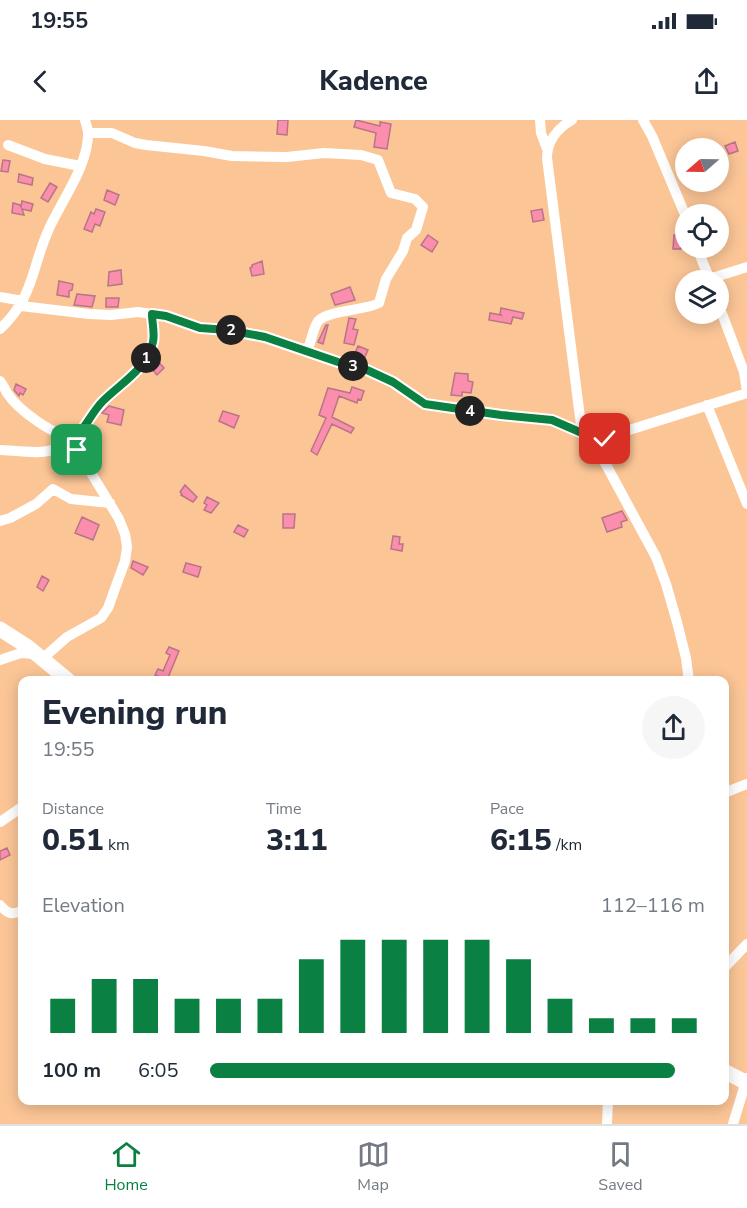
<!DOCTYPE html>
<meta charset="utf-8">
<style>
body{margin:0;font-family:"Nunito Sans",sans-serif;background:#f6f6f7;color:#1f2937;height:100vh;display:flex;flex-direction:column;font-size:22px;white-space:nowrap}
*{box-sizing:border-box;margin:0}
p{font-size:20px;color:#747a83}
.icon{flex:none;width:33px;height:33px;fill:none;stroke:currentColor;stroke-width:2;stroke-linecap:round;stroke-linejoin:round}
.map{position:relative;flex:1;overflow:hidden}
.side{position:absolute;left:18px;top:556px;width:711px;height:429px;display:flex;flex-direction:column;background:#fff;border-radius:12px;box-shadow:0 3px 15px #0003}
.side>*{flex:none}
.needle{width:39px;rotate:250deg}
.tools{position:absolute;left:675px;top:18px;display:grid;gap:12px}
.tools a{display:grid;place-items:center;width:54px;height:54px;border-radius:50%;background:#fff;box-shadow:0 3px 15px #0003;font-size:30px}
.pin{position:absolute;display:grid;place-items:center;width:51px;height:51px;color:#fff;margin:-26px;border-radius:12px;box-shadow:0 3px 9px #0006}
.km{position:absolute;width:30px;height:30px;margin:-15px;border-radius:50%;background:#222;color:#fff;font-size:16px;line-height:30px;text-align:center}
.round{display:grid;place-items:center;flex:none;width:63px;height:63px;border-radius:32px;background:#f6f6f7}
.summary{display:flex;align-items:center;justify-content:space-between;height:102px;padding:0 24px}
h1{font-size:33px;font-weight:800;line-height:45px}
.stats{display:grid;grid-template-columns:repeat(3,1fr);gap:9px;height:102px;padding:6px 24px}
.stats div{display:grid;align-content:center}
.stats b{font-size:30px;font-weight:800}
.stats small{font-size:16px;font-weight:400}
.stats p{font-size:16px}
.chart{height:168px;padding:12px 24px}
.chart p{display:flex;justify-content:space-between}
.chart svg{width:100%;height:108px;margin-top:6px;stroke:#0b8043;stroke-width:6}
ul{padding:0 24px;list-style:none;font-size:20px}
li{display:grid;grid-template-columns:96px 72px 1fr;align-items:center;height:45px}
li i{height:15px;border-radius:8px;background:#0b8043}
.status{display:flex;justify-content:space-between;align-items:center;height:42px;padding:0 30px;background:#fff;direction:ltr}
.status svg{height:16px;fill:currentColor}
header{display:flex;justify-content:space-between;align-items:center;height:78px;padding:0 24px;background:#fff;font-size:27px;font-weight:800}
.tabs{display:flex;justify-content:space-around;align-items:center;height:84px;border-top:2px solid #e0e1e3;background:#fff;font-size:16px;color:#747a83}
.tabs a{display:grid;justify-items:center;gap:3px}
.tabs .on{color:#0b8043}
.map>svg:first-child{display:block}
</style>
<div class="status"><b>19:55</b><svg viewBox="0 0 49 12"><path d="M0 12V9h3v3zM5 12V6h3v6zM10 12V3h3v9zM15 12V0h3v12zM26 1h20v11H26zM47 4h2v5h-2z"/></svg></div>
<header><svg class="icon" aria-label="back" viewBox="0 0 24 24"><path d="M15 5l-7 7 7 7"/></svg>Kadence<svg class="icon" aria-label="share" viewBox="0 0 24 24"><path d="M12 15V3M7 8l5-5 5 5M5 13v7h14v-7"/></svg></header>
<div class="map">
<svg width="747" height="1004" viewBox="0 0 747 1004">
<rect width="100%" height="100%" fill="#fbc596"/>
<path fill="#fb8eac" stroke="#b87587" stroke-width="1.5" d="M278 0H288L287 15 277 14Z
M356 0 380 6V2L391 4 387 29 374 27 376 13 354 7Z
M735 22 738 31 729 34 725 26Z
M3 40 10 41 8 52 1 51Z
M19 54 33 58 32 65 18 62Z
M50 63 57 67 48 82 41 78Z
M107 70 119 75 115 85 104 80Z
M22 81 33 84 31 91 22 89 24 95 12 93 13 83 20 85 21 87Z
M96 89 105 92 100 106 95 104 92 112 84 109 91 92 94 94Z
M542 89 544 100 533 102 531 91Z
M428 115 438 122 432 132 421 125Z
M674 115H682L681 129H673Z
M262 141 264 154 252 156 250 148 252 147V145Z
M121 150 122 164 108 166 109 152Z
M59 161 73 164 72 170 69 171V177L57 175Z
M350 167 355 180 335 185 331 174Z
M77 174 95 176 92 187 74 185Z
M106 178H119L118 187H106Z
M501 188 524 193 522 199 513 197 511 204 489 200 490 193 501 195 500 194Z
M349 198 356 199 353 209 358 210 354 225 344 223Z
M326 205H328L323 224 318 222Z
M358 226 368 230 363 241 353 238Z
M155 238 164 248 157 255 150 247Z
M455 253 468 254V261L473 262 471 273 462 272V276L451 275Z
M16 264 26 269 23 275 20 273 19 276 14 270Z
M352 267 364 271 361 280 358 279 357 283 339 276 332 297 354 308 351 313 332 304 317 335 311 331 326 298 319 295 328 268 350 273Z
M109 286 124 290 121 305 107 302 109 295 102 293Z
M223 291 239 296 234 308 219 301Z
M185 365 197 377 193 382 181 375 182 374 180 372Z
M207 377 219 383 211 393 204 390 207 385 204 383Z
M622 391 627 400 621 402 622 407 607 412 602 398Z
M283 394H295L294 408H283Z
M82 397 99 405 93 420 75 413Z
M238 405 248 410 244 417 234 412Z
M393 416 400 417 399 424H403L402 431 391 429Z
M133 441 148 447 143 455 131 448Z
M186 443 201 447 198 457 183 452Z
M42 456 49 460 43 471 37 467Z
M169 527 179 531 167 560 155 555 158 549 163 551 170 535 166 533Z
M7 728 10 735 0 740V731Z"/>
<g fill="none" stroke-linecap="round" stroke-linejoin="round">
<path stroke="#fff" stroke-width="10" d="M540 0 541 13 547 29
M572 0C558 8 547 21 547 38L582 313
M643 0 652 16 686 97
M88 13H112L135 23 146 25 204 31 232 36 287 37 324 33 361 35 378 40 391 73 415 79 423 87 416 110 407 118 403 131 386 159 379 183C365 191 323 190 317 203 313 210 312 218 309 226L302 230
M8 25 45 39 80 46
M697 128 710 160
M709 159 747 147
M0 177 23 181
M718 183 744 252 747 272
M21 186 89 194 111 195 138 192 152 194 167 196 200 208 228 210 265 217 338 242 367 250 393 263 425 284 501 295 552 300 582 313 604 341 656 437 666 464 677 502 686 538 689 561
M0 209C34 177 31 150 48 111 60 83 89 45 88 13 88 9 86 4 85 0
M0 261C3 265 5 269 7 273 18 290 55 317 75 318 86 307 92 292 103 281 122 263 147 249 153 222 155 213 152 203 152 194
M707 285 747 384
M591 322 747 273
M0 330C12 330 46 336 55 328 58 325 59 318 61 315
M0 401 10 398 36 384 53 369 71 379 110 383
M42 539 67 517 101 498 108 488 125 441 127 427 125 414 119 399 70 318
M0 540 21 533 35 534
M724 673 747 664
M0 702 22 687
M0 785C8 794 11 795 22 791
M724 848 747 824
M607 1004 608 981
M733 1004 747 958"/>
<path stroke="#fff" stroke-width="15" d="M0 509 28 527 69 561
M724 951 747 963"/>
</g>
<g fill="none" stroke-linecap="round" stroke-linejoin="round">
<g stroke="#fff" stroke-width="12">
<path id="route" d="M77 330 70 318H75C86 307 92 292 103 281 121 263 147 249 153 222 155 213 152 203 152 194L166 196 200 208 228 210 265 217 338 242 367 250 393 262 425 284 501 295 552 300 582 313 591 322 605 319"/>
</g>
<use href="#route" stroke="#0b8043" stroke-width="8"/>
</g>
</svg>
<div class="tools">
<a><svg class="needle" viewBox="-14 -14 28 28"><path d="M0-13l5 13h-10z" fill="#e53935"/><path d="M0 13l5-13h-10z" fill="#747a83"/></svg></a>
<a><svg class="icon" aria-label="locate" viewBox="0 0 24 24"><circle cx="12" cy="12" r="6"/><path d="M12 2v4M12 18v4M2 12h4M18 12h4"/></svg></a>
<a><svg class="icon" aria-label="layers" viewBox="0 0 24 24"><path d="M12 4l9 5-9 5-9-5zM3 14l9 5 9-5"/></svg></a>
</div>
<div class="pin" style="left:77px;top:330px;background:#1e9e55"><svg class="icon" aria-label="arrive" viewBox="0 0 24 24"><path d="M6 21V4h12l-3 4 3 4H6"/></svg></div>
<div class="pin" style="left:605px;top:319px;background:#d93025"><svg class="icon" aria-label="check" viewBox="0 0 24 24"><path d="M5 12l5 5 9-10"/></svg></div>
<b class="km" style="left:146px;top:238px">1</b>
<b class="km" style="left:231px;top:210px">2</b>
<b class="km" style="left:353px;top:246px">3</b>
<b class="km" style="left:470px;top:291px">4</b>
<section class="side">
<div class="summary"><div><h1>Evening run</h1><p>19:55</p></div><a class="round"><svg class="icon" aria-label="share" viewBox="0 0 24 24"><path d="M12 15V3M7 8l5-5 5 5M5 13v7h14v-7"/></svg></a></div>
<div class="stats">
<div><p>Distance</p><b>0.51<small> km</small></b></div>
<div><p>Time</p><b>3:11</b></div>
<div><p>Pace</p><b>6:15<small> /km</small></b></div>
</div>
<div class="chart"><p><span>Elevation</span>112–116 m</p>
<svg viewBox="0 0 160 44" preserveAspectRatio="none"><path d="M5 44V30M15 44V22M25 44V22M35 44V30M45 44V30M55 44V30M65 44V14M75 44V6M85 44V6M95 44V6M105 44V6M115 44V14M125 44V30M135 44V38M145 44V38M155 44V38"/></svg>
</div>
<ul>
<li><b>100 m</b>6:05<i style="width:94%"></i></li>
</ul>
</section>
</div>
<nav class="tabs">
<a class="on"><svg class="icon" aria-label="home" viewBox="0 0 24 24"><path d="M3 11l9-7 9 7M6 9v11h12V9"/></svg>Home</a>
<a><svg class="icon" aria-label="map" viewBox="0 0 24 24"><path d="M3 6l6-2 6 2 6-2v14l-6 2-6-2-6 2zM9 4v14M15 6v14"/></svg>Map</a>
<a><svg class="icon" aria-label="saved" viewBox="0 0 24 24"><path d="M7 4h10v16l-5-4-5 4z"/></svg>Saved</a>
</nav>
